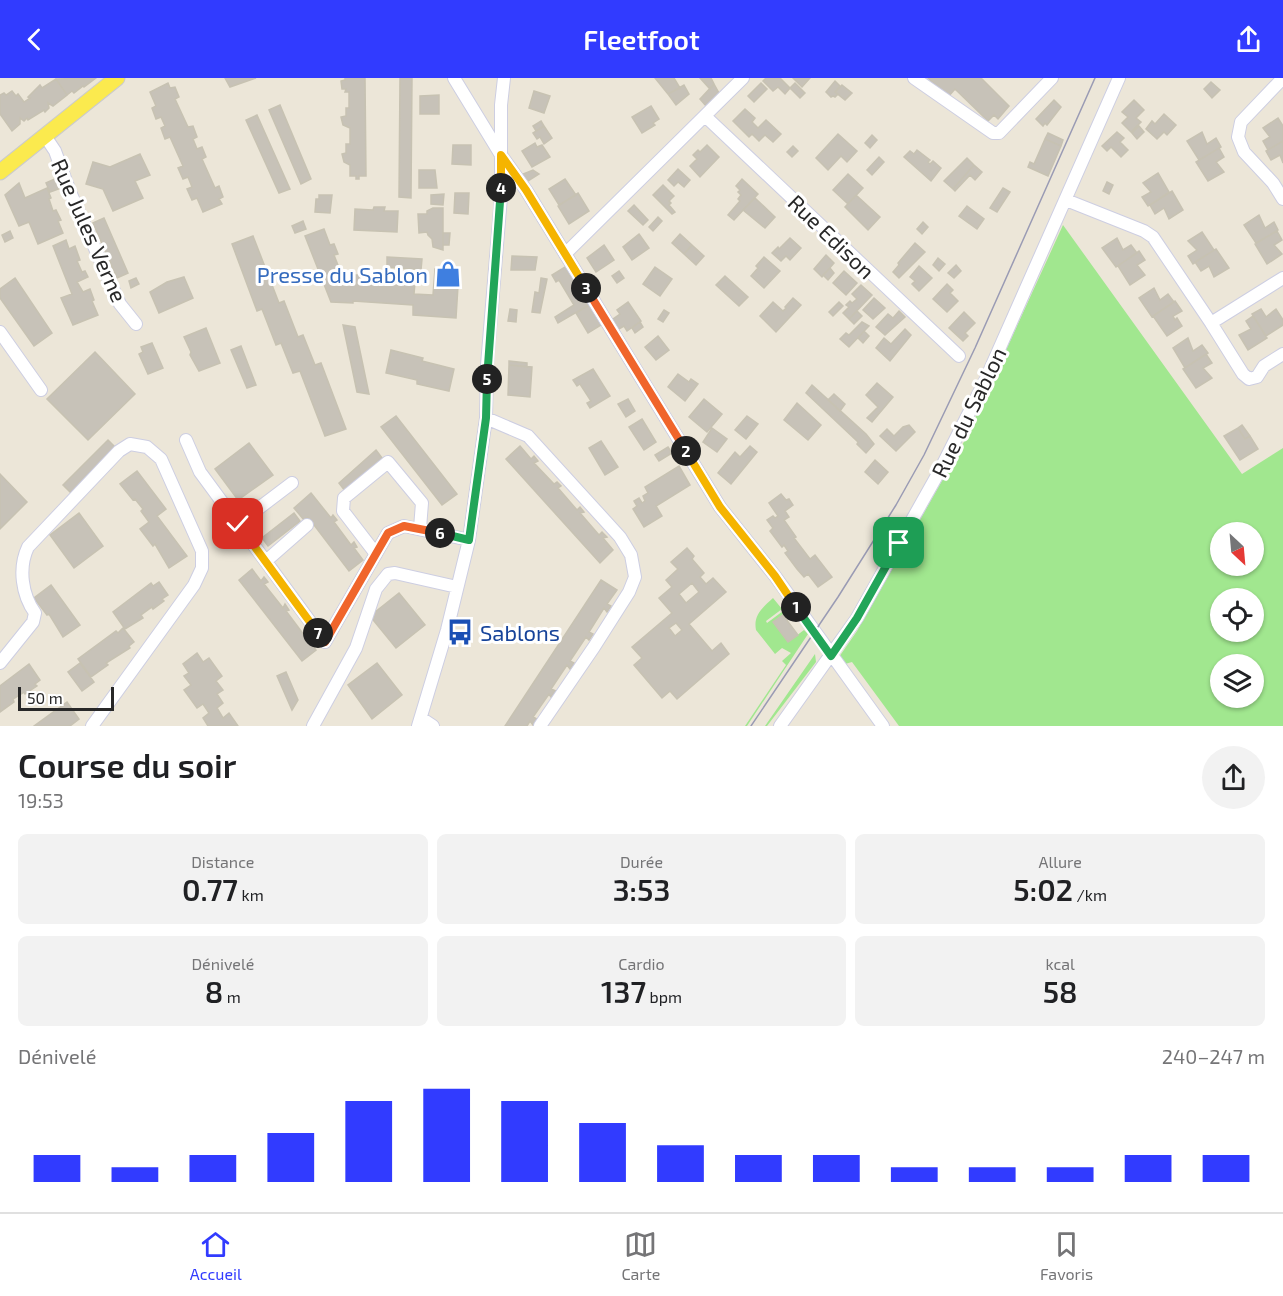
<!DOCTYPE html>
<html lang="fr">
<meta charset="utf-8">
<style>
body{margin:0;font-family:"Exo 2",sans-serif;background:#f2f2f2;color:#202124;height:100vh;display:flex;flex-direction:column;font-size:22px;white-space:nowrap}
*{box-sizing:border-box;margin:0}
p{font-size:20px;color:#757577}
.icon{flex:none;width:33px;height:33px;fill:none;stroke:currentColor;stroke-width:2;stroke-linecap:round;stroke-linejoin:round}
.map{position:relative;height:648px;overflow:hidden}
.side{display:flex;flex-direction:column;background:#fff;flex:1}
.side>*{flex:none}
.needle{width:39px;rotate:154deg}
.tools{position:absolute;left:1210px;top:444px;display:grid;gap:12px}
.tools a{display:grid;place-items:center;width:54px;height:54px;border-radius:50%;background:#fff;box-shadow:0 2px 4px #0004;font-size:30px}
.scale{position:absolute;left:18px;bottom:15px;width:96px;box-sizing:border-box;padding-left:6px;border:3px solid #282828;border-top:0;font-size:16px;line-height:21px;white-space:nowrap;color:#282828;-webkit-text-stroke:4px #fff;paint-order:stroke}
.pin{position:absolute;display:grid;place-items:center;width:51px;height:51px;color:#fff;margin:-26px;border-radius:12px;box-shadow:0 3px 9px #0006}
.km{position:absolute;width:30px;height:30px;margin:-15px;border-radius:50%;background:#222;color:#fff;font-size:16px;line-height:30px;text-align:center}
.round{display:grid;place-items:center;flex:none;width:63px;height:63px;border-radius:32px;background:#f2f2f2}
.summary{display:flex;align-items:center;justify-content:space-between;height:102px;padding:0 18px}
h1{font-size:33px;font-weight:600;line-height:45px}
.figures{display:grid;grid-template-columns:repeat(3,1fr);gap:9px;height:102px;padding:6px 18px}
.figures div{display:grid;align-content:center;border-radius:9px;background:#f2f2f2;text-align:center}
.figures b{font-size:30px;font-weight:600}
.figures small{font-size:16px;font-weight:400}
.figures p{font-size:16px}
.chart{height:168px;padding:12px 18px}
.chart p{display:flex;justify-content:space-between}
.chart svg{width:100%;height:108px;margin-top:6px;stroke:#313bff;stroke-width:6}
header{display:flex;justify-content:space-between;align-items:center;height:78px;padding:0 18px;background:#313bff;color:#fff;font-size:27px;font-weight:600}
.menu{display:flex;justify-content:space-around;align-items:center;height:84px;border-top:2px solid #e0e0e0;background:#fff;font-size:16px;color:#757577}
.menu a{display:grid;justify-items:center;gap:3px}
.menu .active{color:#313bff}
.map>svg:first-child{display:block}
</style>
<header><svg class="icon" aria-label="back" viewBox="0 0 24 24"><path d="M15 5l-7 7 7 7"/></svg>Fleetfoot<svg class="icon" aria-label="share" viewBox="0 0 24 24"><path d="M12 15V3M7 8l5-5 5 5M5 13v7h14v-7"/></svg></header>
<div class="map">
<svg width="1283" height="648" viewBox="0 0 1283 648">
<rect width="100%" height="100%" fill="#ece6d8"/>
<path fill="#a1e78f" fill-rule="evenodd" d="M1063 147 1242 396 1283 370V648H899L852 584 845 586 839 579 857 553 965 362ZM1221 454H1254V488H1221ZM1221 520H1254V554H1221ZM1221 586H1254V620H1221Z
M773 520 782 531 766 543 767 545 783 533 785 535 773 544 788 564 804 552 808 556 747 648H745L786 587 782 583 791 575 782 570 775 576 756 552C753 537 763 529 773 520Z
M815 576 816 584 767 648H765Z"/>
<path fill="#c7c2b8" stroke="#c7c2b2" stroke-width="1.5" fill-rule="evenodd" d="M96 0 84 9 83 8 74 15 72 13 67 17 56 1Z
M225 0H256L230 9Z
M345 0H365L366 98H359V101H356V98H350V87L344 84 342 76 346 75V66H350V50L343 47 341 39 346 38V30H349V14H345L346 11H342L341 3 345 2Z
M400 0H412L411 120 399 119Z
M655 0H674L680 10 668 16Z
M700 0H711L714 6 710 11Z
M766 0H780L790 10 795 5 805 15 800 20 790 10 785 16 778 9 773 13 763 3Z
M793 0H810L802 9Z
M928 0H981L1009 28 998 41 994 37 988 43 955 11 948 19Z
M56 1 67 17 53 28 48 25 49 30 45 34 44 32 28 42 27 40 24 43 20 40V46L12 53 0 36V17L4 15 6 17 12 13 16 18 18 16 24 24 30 20 28 19 40 7 42 10Z
M835 3 840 8 835 14 838 16 835 19 833 18 831 19 826 14Z
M1211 4 1220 12 1212 20 1204 11Z
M168 5 170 10 175 9 179 19 175 21 188 49 193 48 197 59 193 61 197 71 202 69 206 79 202 81 215 110 219 108 223 119 219 121 222 126 203 134 197 120 192 122 187 111 192 109 188 99 183 101 178 90 183 88 170 59 165 61 161 50 165 48 161 39 156 41 152 30 156 28 150 14Z
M761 5 767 11 754 24 748 18Z
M714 6 719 15 706 28 700 21Z
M684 7 689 16 676 27 668 16Z
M842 7 852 15 845 22 835 14Z
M534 13 550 18 544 35 529 30Z
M439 17V36H420V18Z
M1054 22 1061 29 1047 47 1045 45 1043 48 1036 41Z
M1134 22 1144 32 1136 40 1141 44 1131 54 1122 45 1128 39 1122 34Z
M280 27 311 101 301 106 269 32Z
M651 28 659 41 653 45 655 47 642 55 632 39Z
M745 31 755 40 752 44 758 50 766 42 781 56 773 64 765 57 759 63 752 56 749 59 733 43Z
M1164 36 1176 47 1167 57 1164 54 1157 61 1146 51 1152 43 1155 46Z
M257 37 290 111 279 115 246 42Z
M1278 40 1283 48V63L1268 72 1263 63 1270 59 1263 50Z
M541 43 544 48 536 53 533 48Z
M544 48 552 60 544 66 540 59 537 61 533 55Z
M1139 48 1144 54 1137 61 1132 55Z
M1117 54 1124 60 1120 64 1128 72 1121 79 1111 69 1107 73 1102 68Z
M1202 54 1207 66 1216 60 1221 69 1199 82 1187 63Z
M1048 55 1063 62 1061 68 1045 61Z
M838 56 857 73 847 84 841 78 828 92 816 80Z
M872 57 877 62 870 70 865 65Z
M1045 61 1061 68 1048 98 1028 89 1030 84 1034 86Z
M1283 63V85L1280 77 1271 82 1266 73Z
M535 65 537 69 542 67 550 79 532 89 522 73Z
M453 67H471V87L452 86Z
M707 67 719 79 700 99 690 88 697 81 693 77 698 72 700 74Z
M793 68 798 73 792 79 787 74Z
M1219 70 1224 79 1216 84 1224 94 1208 103 1196 84Z
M917 72 930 82 928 84 930 86 933 83 941 90 931 103 904 79 910 73 914 76Z
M140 76 150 97 135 103 143 120 113 133 103 111 86 106 93 84 110 89Z
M879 79 884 84 872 97 867 92Z
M967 80 974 87 953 111 944 103Z
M974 87 982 94 975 102 970 97 955 113 953 111Z
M678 91 690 102 684 109 678 104 674 108 668 102Z
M419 92H435L437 110H419Z
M533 92 539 96 528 103 523 96Z
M1158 95 1169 114 1148 128 1142 119 1151 114 1143 105Z
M848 96 863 110 848 126 833 112Z
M57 100 61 110 50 114 46 105Z
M565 101 576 117 559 127 549 111Z
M742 101 758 116 734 142 728 137 740 123 738 121 741 117 738 114 740 112 736 108Z
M1107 104 1113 107 1109 116 1103 113Z
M19 105 25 120 47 110 51 120 49 121 53 133 56 132 61 142 58 143 63 155 38 166 29 144 19 148 5 117Z
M663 107 674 118 669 123 671 125 669 127 675 134 672 136 653 117Z
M1003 110 1010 114 997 134 990 130Z
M1172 113 1183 132 1169 141 1164 130 1155 136 1150 127Z
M455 115H469L468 136 454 135Z
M578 115 589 133 569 146 558 128Z
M444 116 443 127 431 126V117Z
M319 117H332L330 135 315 134 316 121H319Z
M856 117 880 139 868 152 845 129Z
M755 120 775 139 765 150 743 132Z
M634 127 648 142 643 147 628 133Z
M967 128 984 141 977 151 959 138Z
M374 129H385L384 133H398L397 154 354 152 355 131 373 132Z
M433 130H443V172L433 169 432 161 428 157 427 154 419 155 418 136H427V133Z
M1259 137 1265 150 1274 144 1278 152 1256 165 1244 147Z
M658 139 662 143 653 153 649 149Z
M104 140 128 195 117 200 93 145Z
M303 143 306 151 295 155 292 148Z
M923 144 928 149 922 156 917 151Z
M324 151 330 167 334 166 338 176 334 177 343 200H349V197H361V201L392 203V200H403V204L415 205 414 216 433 217 435 191 459 192 456 240 413 237V227L353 223V225L331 224 305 158Z
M10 153 13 160 5 164 2 157Z
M1277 153 1282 162 1274 167 1282 176 1267 186 1255 166Z
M1202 154 1214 172 1193 186 1188 178 1197 172 1188 163Z
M443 155H450L449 167H443Z
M639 156 649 170 632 182 623 169Z
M680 156 692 167 684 176 672 165Z
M253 158 279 225 284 223 298 259 303 257 315 287 321 285 346 351 325 358 300 293 293 295 281 265 276 267 262 231 257 233 232 166Z
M790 160 801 170 790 182 786 178 781 183 772 175 778 169 779 171Z
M1117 160 1123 172 1131 167 1137 175 1116 189 1102 170Z
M66 162 69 171 75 168 80 182 77 183 82 194 85 193 88 199 77 204 83 214 90 211 94 222 92 223 98 237 73 247 61 220 72 216 53 168Z
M915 165 925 174 899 200 893 194 899 187 898 185Z
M604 167 614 182 596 194 587 180Z
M692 167 704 178 696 187 684 176Z
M1216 171 1229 190 1214 199 1209 188 1201 193 1195 184Z
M1139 173 1145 182 1137 187 1145 197 1130 207 1118 188Z
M826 177 834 185 822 199 814 191Z
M512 178 537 179 535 192H511Z
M387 179 422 181 421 192 387 189Z
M764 179 780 193 764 210 751 198 758 190 756 188Z
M938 180 945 186 939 193 933 187Z
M956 187 961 193 954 200 948 195Z
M919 188 932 200 919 213 912 206 915 203 910 199Z
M565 189 589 227 558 245 555 239 574 227 559 202 556 204 552 197Z
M655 189 672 201 660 218 643 206Z
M830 190 834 195 828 202 823 197Z
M619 193 624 200 617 205 612 198Z
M844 193 857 205 846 217 833 205Z
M725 198 748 219 739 228 716 207Z
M184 199 193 220 159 235 150 214 167 204Z
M15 200 52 255 34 268 0 220V211Z
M136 200 139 206 131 210 129 203Z
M541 200 547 201 540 235 532 234 535 214 539 215Z
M947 206 953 212 950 215 958 223 947 234 933 221Z
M861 207 872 217 849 241 843 235 849 229 846 227 850 223 852 225 857 221 852 216Z
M1154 210 1160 222 1168 216 1174 224 1152 239 1139 220Z
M793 220 801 227 776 254 760 238 773 224 783 233 786 230 785 229Z
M874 220 885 230 873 241 863 232Z
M1175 223 1182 233 1173 238 1175 242 1177 240 1182 248 1167 258 1153 238Z
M628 224 641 243 627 253 624 248 619 251 613 241 620 236 617 232Z
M839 224 843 228 833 238 829 234Z
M589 227 601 247 588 255 576 235Z
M510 231 517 232 516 244 508 243Z
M1261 231 1266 239 1276 231 1283 242V247L1266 258 1252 236Z
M664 232 669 235 663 244 658 241Z
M857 233 862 238 854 246 849 241Z
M899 233 905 239 885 257 876 249 888 236 893 240Z
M964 234 975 245 965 255 968 258 963 263 949 250Z
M1253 238 1267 260 1248 272 1239 257 1251 251 1246 243Z
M640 244 643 249 635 255 632 250Z
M862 244 869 248 849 269 840 261 846 255 849 257Z
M343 247 355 249 369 316 357 314Z
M206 250 220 285 199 293 190 277 191 274 184 259Z
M905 251 911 257 890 283 876 270 884 260 891 266Z
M864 253 869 258 863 265 858 260Z
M658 258 669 272 656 282 645 269Z
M1188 260 1193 273 1202 267 1208 275 1185 290 1173 270Z
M152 265 163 290 148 296 139 276 143 274 141 269Z
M241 268 256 307 247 310 231 272Z
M391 272 423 280 422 283 454 291 449 313 417 306V302L386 295Z
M95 274 135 316 88 362 47 321Z
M1206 276 1212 285 1203 290 1212 300 1196 310 1183 291Z
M509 283 527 285V289L509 287Z
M509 287 532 289 530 319 508 317Z
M593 291 610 318 590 330 587 325 591 323 580 306 577 308 573 302Z
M678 296 689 304 691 301 698 306 685 323 668 309Z
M877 305 893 319 872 344 867 340 878 329 866 317Z
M812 307 866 356 874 366 866 375 857 366 858 364 806 315Z
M834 316 845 326 840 333 828 322Z
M628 321 635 333 626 339 618 326Z
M704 321 722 336 707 354 689 339Z
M797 325 821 347 808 362 784 342Z
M396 338 457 416 442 427 381 349Z
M747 338 758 346 746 361 735 352Z
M642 341 656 364 644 372 629 349Z
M909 347 915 354 896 373 880 358 887 351 894 358 903 349Z
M1242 347 1250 358 1245 361 1238 350Z
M712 350 727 361 717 374 703 364Z
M1238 350 1245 361 1250 358 1258 371 1240 382 1224 358Z
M108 362 116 370 71 415 63 407Z
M601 363 618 389 605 397 589 370Z
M249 365 273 397 238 422 215 391Z
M520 368 531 381 534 378 538 383 534 385 554 406 557 404 561 408 558 410 577 432 580 429 584 434 580 435 599 457 602 454 607 459 603 460 613 472 600 485 506 381Z
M750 368 757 374 731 406 718 395 735 374 740 379Z
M668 369 672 375 659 383 655 377Z
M376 372 382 380 345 413 339 405Z
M875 382 888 394 878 406 865 394Z
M679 388 690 407 656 428 662 438 644 449 633 431 637 428 634 423 639 420 642 425 645 423 643 418 648 415 645 409Z
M137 393 166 431 157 438 187 478 169 490 155 466 153 468 140 451 149 444 141 433 143 431 135 421 133 422 120 406Z
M0 396 27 424 0 451Z
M311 415 331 440 333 437 337 442 334 444 351 467 354 464 357 469 354 470 363 482 349 493 308 439 304 442 294 430Z
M781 416 786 422 789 421 793 427 785 433 789 439 784 442 796 459 794 460 810 481 815 477 832 499 818 509 808 496 804 499 797 491 785 475 788 473 784 467 782 469 770 453 773 450 767 442 773 438 775 440 778 438 769 425Z
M79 435 103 468 74 490 50 457Z
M294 435 300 443 268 468 262 460Z
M687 470 694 478 692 481 704 495 700 499 706 506 713 500 726 514 689 546 712 573 721 565 729 576 677 621 670 613 662 620 634 587 642 580 632 569 672 535 659 520 672 509 666 502 678 491 671 484ZM692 505 699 514 686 525 679 516ZM676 545 682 552 675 558 669 550Z
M252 491 261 503 264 499 268 504 264 506 283 530 285 526 289 532 286 533 304 557 306 553 310 558 307 560 316 572 302 583 239 502Z
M601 502 617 512 607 526 611 528 607 534 604 530 589 554 593 556 589 562 586 559 570 583 574 585 570 591 567 587 551 611 556 613 551 619 549 616 533 639 537 641 533 647 530 643 527 648H505Z
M159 504 168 517 162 521 164 523 153 531 152 529 141 537 143 540 125 551 113 534 151 505 153 508Z
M51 507 80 547 63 559 49 536 47 537 34 520Z
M399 515 425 547 396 570 370 538Z
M783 537 798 557 788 564 773 544Z
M123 550 134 564 129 568 130 570 106 585 108 587 91 599 78 581 116 553 118 555Z
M197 575 203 584 209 580 222 598 216 603 223 612 217 616 223 625 217 630 223 640 229 635 238 648H208L203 640 209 635 203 626 197 630 184 612 191 607 184 598 189 595 183 586Z
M80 585 94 604 82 613 68 594Z
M377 585 402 617 372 641 348 607Z
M29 586 40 602 35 606 37 608 25 616 24 614 13 621 14 624 0 634V608Z
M286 594 298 622 292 632 277 598Z
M67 624 79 641 70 648H34Z"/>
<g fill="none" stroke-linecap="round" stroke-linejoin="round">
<g stroke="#cdcee2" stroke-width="14">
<path id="minor" d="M454 0 501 77 526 112 720 429 775 498 883 648
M914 0 993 55H999L1052 0
M1282 1 1241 44 1238 59 1244 74 1273 105 1283 121
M705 38 959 278
M45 58 55 73 70 114 109 202 120 226 136 246
M1066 122 1144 153 1153 159 1211 245 1283 200
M565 176 743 0
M1211 245 1243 296 1249 301 1257 299 1264 288 1283 276
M0 254 41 312
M486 340 528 358 620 459 631 477 635 499 629 514 594 569 540 648
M186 362 200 394 325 564 388 455 404 448 469 462
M238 446 292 405
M376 476 343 433 344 420 388 384 422 425 420 450
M266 483 307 447
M0 585 33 544 35 535C22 517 18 490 28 469L119 373 130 366 147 369 161 381 202 473V490L194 507 92 648
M421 640 433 648
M313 648 356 570 376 511 388 496 395 495 457 509
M418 648 447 552 469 462 486 340 487 287 501 119V27L504 0
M780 648 857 540 939 394 985 303 1119 0"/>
</g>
<g stroke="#cbcbcb" stroke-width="17">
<path id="major" d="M0 94 117 0"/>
</g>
<use href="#minor" stroke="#fff" stroke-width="12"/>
<use href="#major" stroke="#fbea4e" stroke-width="15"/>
<path stroke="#9a9bb4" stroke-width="1.5" d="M751 648 838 519 896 427 924 377 975 270 1095 0"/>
</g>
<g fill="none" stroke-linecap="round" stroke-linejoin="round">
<g stroke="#fff" stroke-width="12">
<path id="split-1" d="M796 529 831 578 857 540 899 465"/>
</g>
<g stroke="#fff" stroke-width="12">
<path id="split-2" d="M686 373 720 429 775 498 796 529"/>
</g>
<g stroke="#fff" stroke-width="12">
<path id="split-3" d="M586 210 686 373"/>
</g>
<g stroke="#fff" stroke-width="12">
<path id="split-4" d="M501 110V77L526 112 586 210"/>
</g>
<g stroke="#fff" stroke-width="12">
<path id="split-5" d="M487 301 501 110"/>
</g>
<g stroke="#fff" stroke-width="12">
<path id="split-6" d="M440 455 469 462 486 340 487 301"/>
</g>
<g stroke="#fff" stroke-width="12">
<path id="split-7" d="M318 555 325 564 388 455 404 448 440 455"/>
</g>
<g stroke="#fff" stroke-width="12">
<path id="split-8" d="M238 446 318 555"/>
</g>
<use href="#split-1" stroke="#22a559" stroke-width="8"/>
<use href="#split-2" stroke="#f5b400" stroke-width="8"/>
<use href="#split-3" stroke="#f0652b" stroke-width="8"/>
<use href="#split-4" stroke="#f5b400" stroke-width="8"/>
<use href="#split-5" stroke="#22a559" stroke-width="8"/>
<use href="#split-6" stroke="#22a559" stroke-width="8"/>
<use href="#split-7" stroke="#f0652b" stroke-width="8"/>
<use href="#split-8" stroke="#f5b400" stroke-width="8"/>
</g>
<defs>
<g id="shop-bare" transform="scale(2.07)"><path d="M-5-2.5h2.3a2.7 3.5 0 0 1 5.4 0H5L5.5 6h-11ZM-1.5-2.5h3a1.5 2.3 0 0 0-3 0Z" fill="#3f7fe0" stroke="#fff" stroke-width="2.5" paint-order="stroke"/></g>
<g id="bus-bare" transform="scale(2.07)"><path d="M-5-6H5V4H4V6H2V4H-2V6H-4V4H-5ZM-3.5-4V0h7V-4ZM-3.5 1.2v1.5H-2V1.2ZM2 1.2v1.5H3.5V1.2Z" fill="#1a4fb4" stroke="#fff" stroke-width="2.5" paint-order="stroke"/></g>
</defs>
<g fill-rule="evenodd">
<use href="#shop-bare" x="448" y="196"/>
<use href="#bus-bare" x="460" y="554"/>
</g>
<g text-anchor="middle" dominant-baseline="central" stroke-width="6" stroke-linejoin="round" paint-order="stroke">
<g font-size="22" fill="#282828" stroke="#fff">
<text transform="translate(90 152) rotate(66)">Rue Jules Verne</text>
<text transform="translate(832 158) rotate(44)">Rue Edison</text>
<text transform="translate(968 334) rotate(-64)">Rue du Sablon</text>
</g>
<g font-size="22" fill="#366cbe" stroke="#fff" text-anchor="end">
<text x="428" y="196">Presse du Sablon</text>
</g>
<g font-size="22" fill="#164399" stroke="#fff" text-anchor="start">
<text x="480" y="554">Sablons</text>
</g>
</g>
</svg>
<div class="tools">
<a><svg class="needle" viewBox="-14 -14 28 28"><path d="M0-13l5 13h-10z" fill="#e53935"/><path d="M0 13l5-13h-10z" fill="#757577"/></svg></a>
<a><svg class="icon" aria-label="locate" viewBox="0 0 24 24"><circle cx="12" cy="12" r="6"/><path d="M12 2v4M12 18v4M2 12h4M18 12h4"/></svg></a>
<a><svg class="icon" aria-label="layers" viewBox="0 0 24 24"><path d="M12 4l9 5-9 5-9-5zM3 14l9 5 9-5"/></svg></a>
</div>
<div class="scale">50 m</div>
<div class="pin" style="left:899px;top:465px;background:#1e9e55"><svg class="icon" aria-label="arrive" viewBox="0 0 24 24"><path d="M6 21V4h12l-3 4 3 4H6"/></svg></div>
<div class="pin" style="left:238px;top:446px;background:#d93025"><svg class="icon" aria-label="check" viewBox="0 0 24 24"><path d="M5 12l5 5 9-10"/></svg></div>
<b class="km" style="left:796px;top:529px">1</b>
<b class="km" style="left:686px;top:373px">2</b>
<b class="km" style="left:586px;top:210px">3</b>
<b class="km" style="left:501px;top:110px">4</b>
<b class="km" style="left:487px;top:301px">5</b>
<b class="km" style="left:440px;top:455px">6</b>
<b class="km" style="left:318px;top:555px">7</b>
</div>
<section class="side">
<div class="summary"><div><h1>Course du soir</h1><p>19:53</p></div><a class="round"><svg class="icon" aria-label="share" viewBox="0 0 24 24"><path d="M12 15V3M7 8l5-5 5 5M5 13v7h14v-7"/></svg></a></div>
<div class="figures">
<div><p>Distance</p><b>0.77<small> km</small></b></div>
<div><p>Durée</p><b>3:53</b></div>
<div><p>Allure</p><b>5:02<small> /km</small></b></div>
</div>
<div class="figures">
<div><p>Dénivelé</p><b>8<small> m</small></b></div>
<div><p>Cardio</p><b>137<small> bpm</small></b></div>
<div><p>kcal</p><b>58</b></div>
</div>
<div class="chart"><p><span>Dénivelé</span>240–247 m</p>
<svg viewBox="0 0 160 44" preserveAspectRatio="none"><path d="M5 44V33M15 44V38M25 44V33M35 44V24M45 44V11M55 44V6M65 44V11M75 44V20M85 44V29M95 44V33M105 44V33M115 44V38M125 44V38M135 44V38M145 44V33M155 44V33"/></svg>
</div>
</section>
<nav class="menu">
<a class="active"><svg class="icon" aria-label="home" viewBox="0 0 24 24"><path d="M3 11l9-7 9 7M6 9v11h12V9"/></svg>Accueil</a>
<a><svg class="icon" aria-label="map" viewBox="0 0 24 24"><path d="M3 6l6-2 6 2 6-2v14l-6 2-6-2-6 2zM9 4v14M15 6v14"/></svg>Carte</a>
<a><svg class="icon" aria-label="saved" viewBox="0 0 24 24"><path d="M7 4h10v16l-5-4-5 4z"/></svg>Favoris</a>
</nav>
